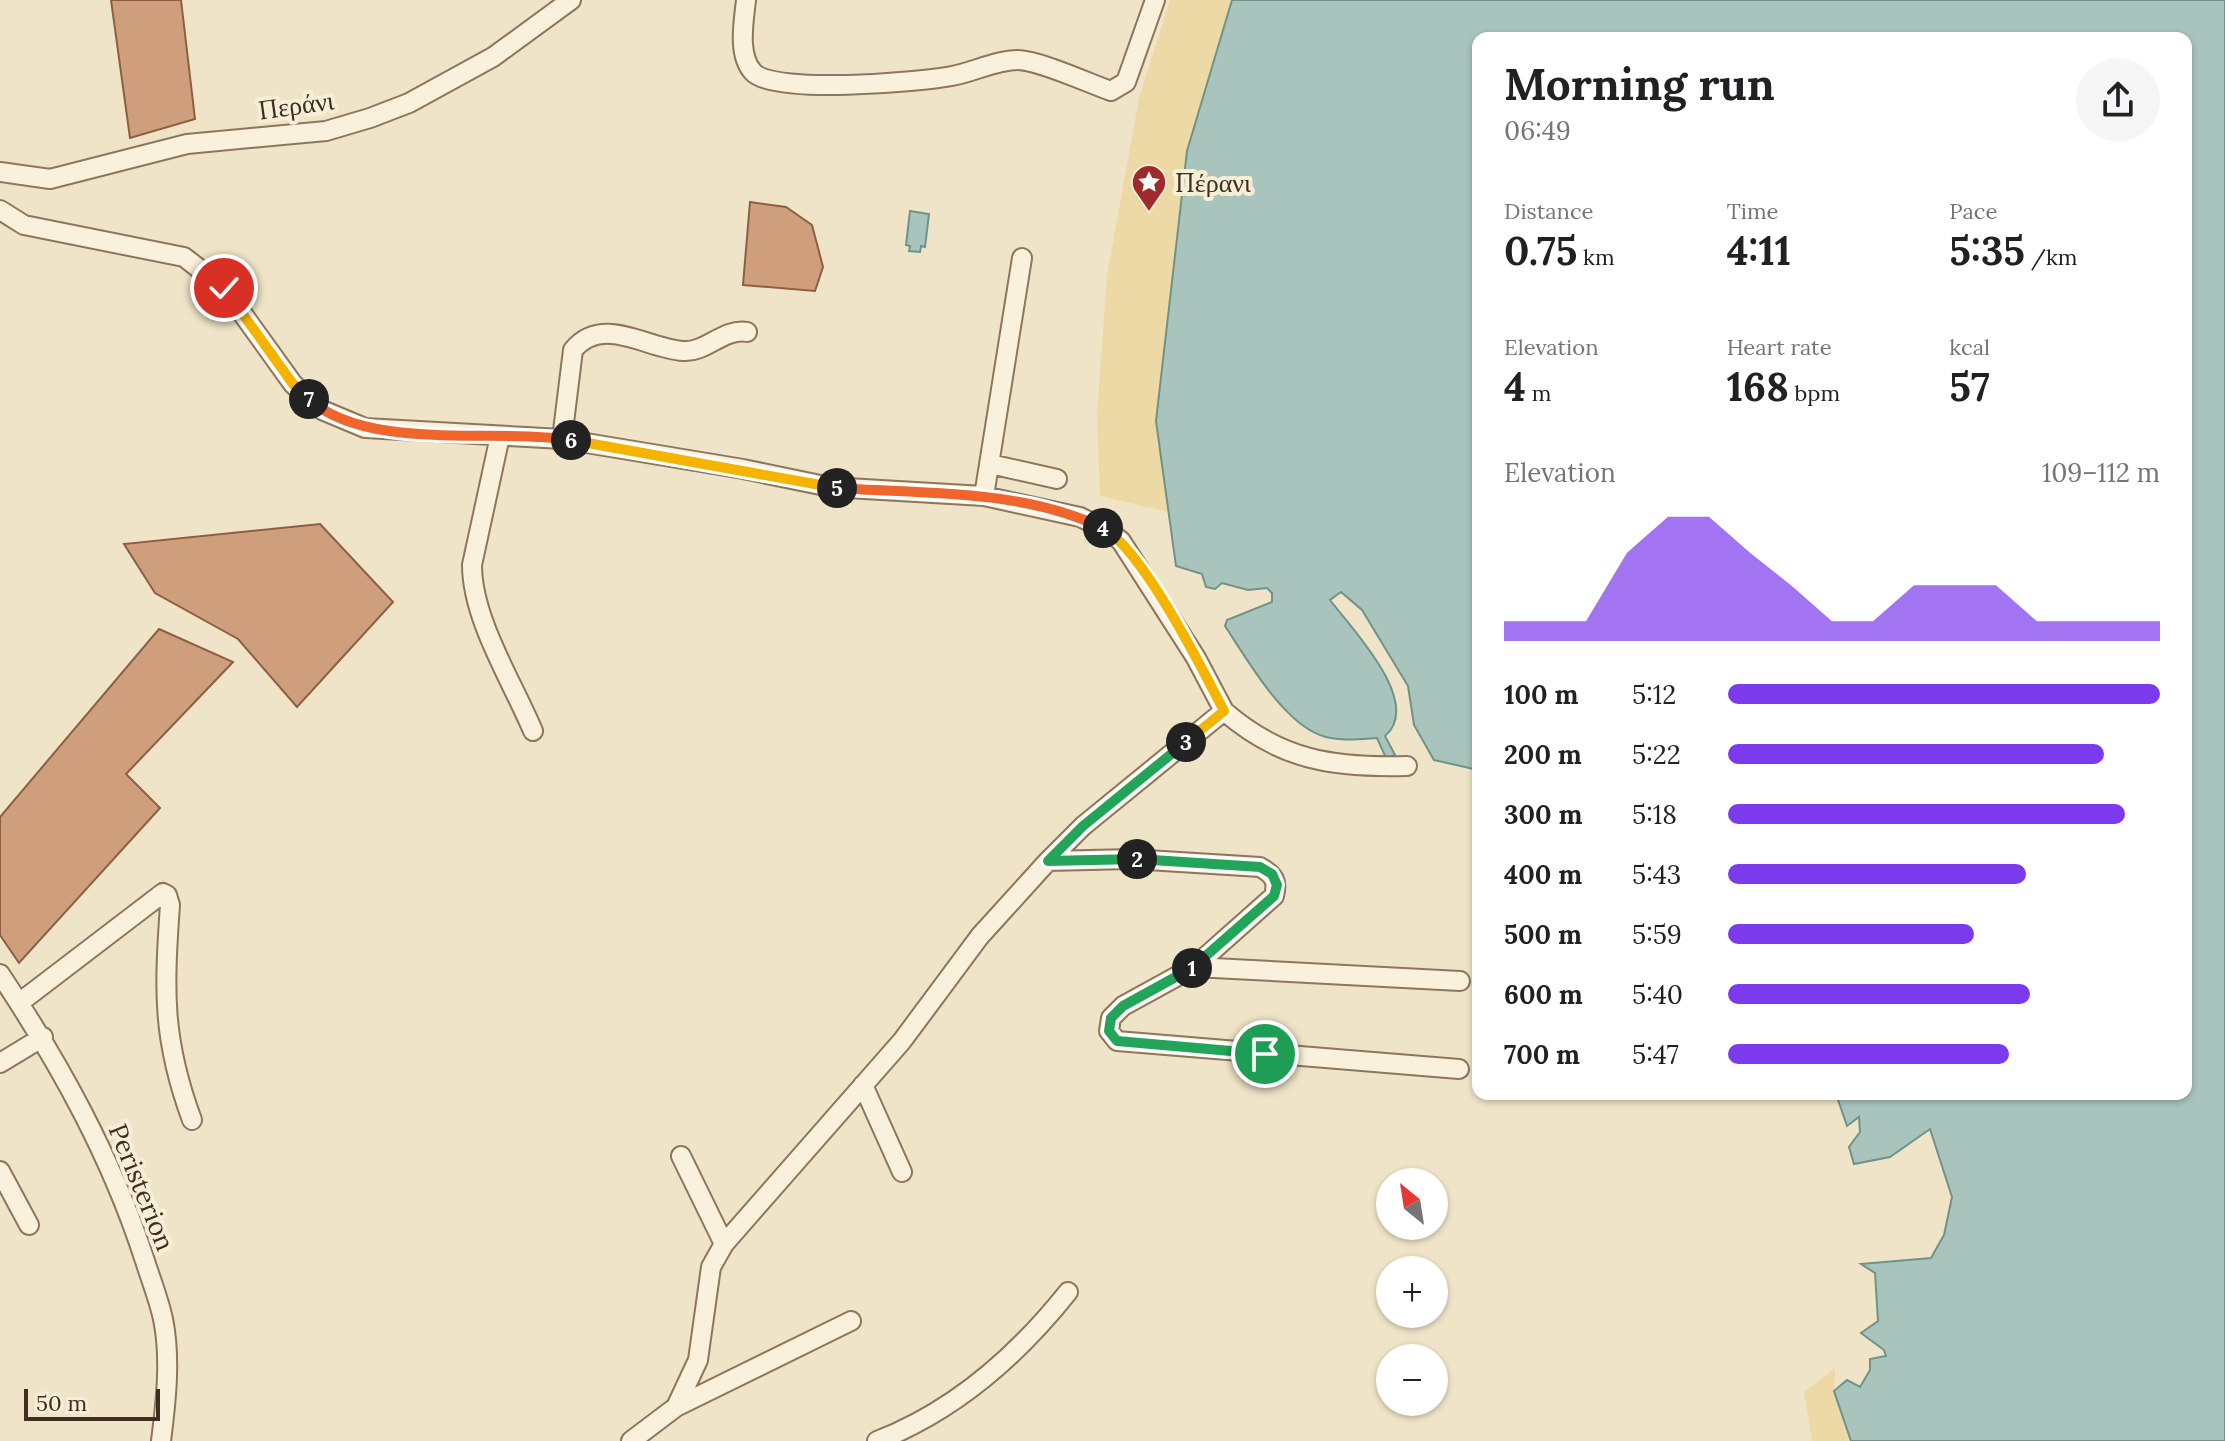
<!DOCTYPE html>
<meta charset="utf-8">
<style>
body{margin:0;font-family:Lora,serif;background:#f6f6f6;color:#202124;height:100vh;display:flex;flex-direction:column;font-size:30px;white-space:nowrap}
*{box-sizing:border-box;margin:0}
p{font-size:26px;color:#757577}
.icon{flex:none;width:44px;height:44px;fill:none;stroke:currentColor;stroke-width:2;stroke-linecap:round;stroke-linejoin:round}
.map{position:relative;flex:1;overflow:hidden}
.sheet{position:absolute;left:1472px;top:32px;width:720px;height:1068px;display:flex;flex-direction:column;background:#fff;border-radius:16px;box-shadow:0 2px 6px #0004}
.sheet>*{flex:none}
.needle{width:52px;rotate:330deg}
.controls{position:absolute;left:1376px;top:1168px;display:grid;gap:16px}
.controls a{display:grid;place-items:center;width:72px;height:72px;border-radius:50%;background:#fff;box-shadow:0 2px 6px #0004;font-size:40px}
.scale{position:absolute;left:24px;bottom:20px;width:136px;box-sizing:border-box;padding-left:8px;border:4px solid #3d2e20;border-top:0;font-size:22px;line-height:28px;white-space:nowrap;color:#3d2e20;-webkit-text-stroke:6px #f7eed8;paint-order:stroke}
.pin{position:absolute;display:grid;place-items:center;width:68px;height:68px;color:#fff;margin:-34px;border:4px solid #fff;border-radius:50%;box-shadow:0 2px 8px #0007}
.km{position:absolute;width:40px;height:40px;margin:-20px;border-radius:50%;background:#222;color:#fff;font-size:22px;line-height:40px;text-align:center}
.round{display:grid;place-items:center;flex:none;width:84px;height:84px;border-radius:42px;background:#f6f6f6}
.summary{display:flex;align-items:center;justify-content:space-between;height:136px;padding:0 32px}
h1{font-size:44px;font-weight:700;line-height:60px}
.stats{display:grid;grid-template-columns:repeat(3,1fr);gap:12px;height:136px;padding:8px 32px}
.stats div{display:grid;align-content:center}
.stats b{font-size:40px;font-weight:700}
.stats small{font-size:22px;font-weight:400}
.stats p{font-size:22px}
.chart{height:224px;padding:16px 32px}
.chart p{display:flex;justify-content:space-between}
.chart svg{width:100%;height:144px;margin-top:8px;fill:#7c3aed;opacity:.7}
ul{padding:0 32px;list-style:none;font-size:26px}
li{display:grid;grid-template-columns:128px 96px 1fr;align-items:center;height:60px}
li i{height:20px;border-radius:10px;background:#7c3aed}
.map>svg:first-child{display:block}
</style>
<div class="map">
<svg width="2225" height="1441" viewBox="0 0 2225 1441">
<rect width="100%" height="100%" fill="#f0e4c8"/>
<path fill="#ecd9a5" d="M1170 0H1232L1187 151 1156 421 1168 512 1100 496 1097 416 1107 275 1139 98Z
M1835 1368 1834 1391 1851 1441H1812L1804 1392Z"/>
<path fill="#a9c4bc" stroke="#6f938a" stroke-width="2" d="M1232 0H2225V1441H1851L1834 1391 1847 1380 1860 1387 1870 1370V1359L1886 1356 1884 1350 1861 1333 1878 1321 1875 1273 1861 1264 1931 1258 1944 1235 1952 1197 1930 1129 1890 1157 1854 1164 1849 1147 1860 1132 1859 1117 1847 1126 1836 1094H2186V38H1478V770L1434 760 1414 725 1408 686 1362 610 1341 592 1330 600C1351 628 1424 703 1385 736L1395 755 1386 758 1377 738C1360 739 1342 741 1326 737 1285 727 1247 659 1225 626L1227 620 1272 602V593L1267 588 1248 590 1222 583 1215 589 1206 587 1202 574 1176 566 1156 421 1187 151Z
M910 211 929 214 925 247 921 246 920 252 909 251 910 246 906 245Z"/>
<path fill="#cf9f7d" stroke="#8d5f41" stroke-width="2" d="M111 0H181L195 119 130 138Z
M750 202 786 207 812 225 823 267 815 291 743 285Z
M320 524 393 602 297 707 238 639 155 593 124 544Z
M159 629 233 662 126 774 160 808 19 963 0 935V817Z"/>
<g fill="none" stroke-linecap="round" stroke-linejoin="round">
<g stroke="#8d765c" stroke-width="22">
<path id="minor" d="M746 0C744 20 737 55 753 72 773 95 920 82 952 76 974 72 996 60 1018 60 1041 61 1088 83 1111 91L1126 82 1155 0
M0 172 50 179 187 144 326 131 370 118 409 103 493 57 571 0
M0 210 24 225 184 257 224 288 293 384 322 410 365 428 562 439 743 469 830 487 984 496 1080 517 1107 530 1121 541 1196 658 1224 711 1083 826 1048 861 980 936 902 1041 724 1244 711 1267 698 1360 676 1407 631 1441
M500 436 472 565C472 619 512 681 533 731
M562 439 573 350C603 314 647 349 683 351 706 353 723 328 747 332
M990 464 1057 479
M984 496 1022 258
M1224 711C1280 760 1333 768 1407 766
M1048 861 1131 859 1260 867C1274 875 1278 881 1274 896L1194 967 1123 1006 1111 1018 1109 1031 1117 1041 1459 1069
M1194 967 1460 981
M0 974C60 1064 112 1158 145 1261 151 1280 159 1300 163 1319 171 1358 166 1402 161 1441
M19 1003 163 893 167 895 170 905C164 990 162 1039 192 1120
M0 1063 43 1037
M863 1085 902 1172
M681 1156 724 1244
M0 1171 29 1225
M676 1407 851 1321
M877 1441C955 1411 1017 1356 1068 1292"/>
</g>
<use href="#minor" stroke="#faf1dc" stroke-width="18"/>
</g>
<g fill="none" stroke-linecap="round" stroke-linejoin="round">
<g stroke="#fff" stroke-width="16">
<path id="split-1" d="M1192 968 1123 1006 1111 1018 1109 1031 1117 1041 1265 1054"/>
</g>
<g stroke="#fff" stroke-width="16">
<path id="split-2" d="M1137 859 1260 867 1272 874 1277 885 1274 896 1192 968"/>
</g>
<g stroke="#fff" stroke-width="16">
<path id="split-3" d="M1137 859 1048 861 1083 826 1186 742"/>
</g>
<g stroke="#fff" stroke-width="16">
<path id="split-4" d="M1103 528C1142 549 1202 668 1224 711L1186 742"/>
</g>
<g stroke="#fff" stroke-width="16">
<path id="split-5" d="M837 488C925 494 1022 489 1103 528"/>
</g>
<g stroke="#fff" stroke-width="16">
<path id="split-6" d="M571 440 837 488"/>
</g>
<g stroke="#fff" stroke-width="16">
<path id="split-7" d="M309 399C367 452 496 428 571 440"/>
</g>
<g stroke="#fff" stroke-width="16">
<path id="split-8" d="M224 288 293 384 309 399"/>
</g>
<use href="#split-1" stroke="#22a559" stroke-width="10"/>
<use href="#split-2" stroke="#22a559" stroke-width="10"/>
<use href="#split-3" stroke="#22a559" stroke-width="10"/>
<use href="#split-4" stroke="#f5b400" stroke-width="10"/>
<use href="#split-5" stroke="#f0652b" stroke-width="10"/>
<use href="#split-6" stroke="#f5b400" stroke-width="10"/>
<use href="#split-7" stroke="#f0652b" stroke-width="10"/>
<use href="#split-8" stroke="#f5b400" stroke-width="10"/>
</g>
<defs>
<g id="sight-pin" transform="scale(1.8)"><path d="M0 17L-7.5 6A9.5 9.5 0 1 1 7.5 6Z" fill="#9e2a2b" stroke="#f7eed8"/><path d="M0-6L1.8-2.2L6-1.7L2.9 1.2L3.7 5.4L0 3.3L-3.7 5.4L-2.9 1.2L-6-1.7L-1.8-2.2Z" fill="#fff"/></g>
</defs>
<g fill-rule="evenodd">
<use href="#sight-pin" x="1149" y="182"/>
</g>
<g text-anchor="middle" dominant-baseline="central" stroke-width="8" stroke-linejoin="round" paint-order="stroke">
<g font-size="26" fill="#3d2e20" stroke="#f7eed8">
<text transform="translate(296 105) rotate(-8)">Περάνι</text>
<text transform="translate(142 1187) rotate(68)">Peristerion</text>
</g>
<g font-size="26" fill="#3d2e20" stroke="#f7eed8" text-anchor="start">
<text x="1175" y="182">Πέρανι</text>
</g>
</g>
</svg>
<div class="controls">
<a><svg class="needle" viewBox="-14 -14 28 28"><path d="M0-13l5 13h-10z" fill="#e53935"/><path d="M0 13l5-13h-10z" fill="#757577"/></svg></a>
<a>+</a>
<a>−</a>
</div>
<div class="scale">50 m</div>
<div class="pin" style="left:1265px;top:1054px;background:#1e9e55"><svg class="icon" aria-label="arrive" viewBox="0 0 24 24"><path d="M6 21V4h12l-3 4 3 4H6"/></svg></div>
<div class="pin" style="left:224px;top:288px;background:#d93025"><svg class="icon" aria-label="check" viewBox="0 0 24 24"><path d="M5 12l5 5 9-10"/></svg></div>
<b class="km" style="left:1192px;top:968px">1</b>
<b class="km" style="left:1137px;top:859px">2</b>
<b class="km" style="left:1186px;top:742px">3</b>
<b class="km" style="left:1103px;top:528px">4</b>
<b class="km" style="left:837px;top:488px">5</b>
<b class="km" style="left:571px;top:440px">6</b>
<b class="km" style="left:309px;top:399px">7</b>
<section class="sheet">
<div class="summary"><div><h1>Morning run</h1><p>06:49</p></div><a class="round"><svg class="icon" aria-label="share" viewBox="0 0 24 24"><path d="M12 15V3M7 8l5-5 5 5M5 13v7h14v-7"/></svg></a></div>
<div class="stats">
<div><p>Distance</p><b>0.75<small> km</small></b></div>
<div><p>Time</p><b>4:11</b></div>
<div><p>Pace</p><b>5:35<small> /km</small></b></div>
</div>
<div class="stats">
<div><p>Elevation</p><b>4<small> m</small></b></div>
<div><p>Heart rate</p><b>168<small> bpm</small></b></div>
<div><p>kcal</p><b>57</b></div>
</div>
<div class="chart"><p><span>Elevation</span>109–112 m</p>
<svg viewBox="0 0 160 44" preserveAspectRatio="none"><path d="M0 44V38L10 38L20 38L30 17L40 6L50 6L60 17L70 27L80 38L90 38L100 27L110 27L120 27L130 38L140 38L150 38L160 38V44z"/></svg>
</div>
<ul>
<li><b>100 m</b>5:12<i style="width:100%"></i></li>
<li><b>200 m</b>5:22<i style="width:87%"></i></li>
<li><b>300 m</b>5:18<i style="width:92%"></i></li>
<li><b>400 m</b>5:43<i style="width:69%"></i></li>
<li><b>500 m</b>5:59<i style="width:57%"></i></li>
<li><b>600 m</b>5:40<i style="width:70%"></i></li>
<li><b>700 m</b>5:47<i style="width:65%"></i></li>
</ul>
</section>
</div>
